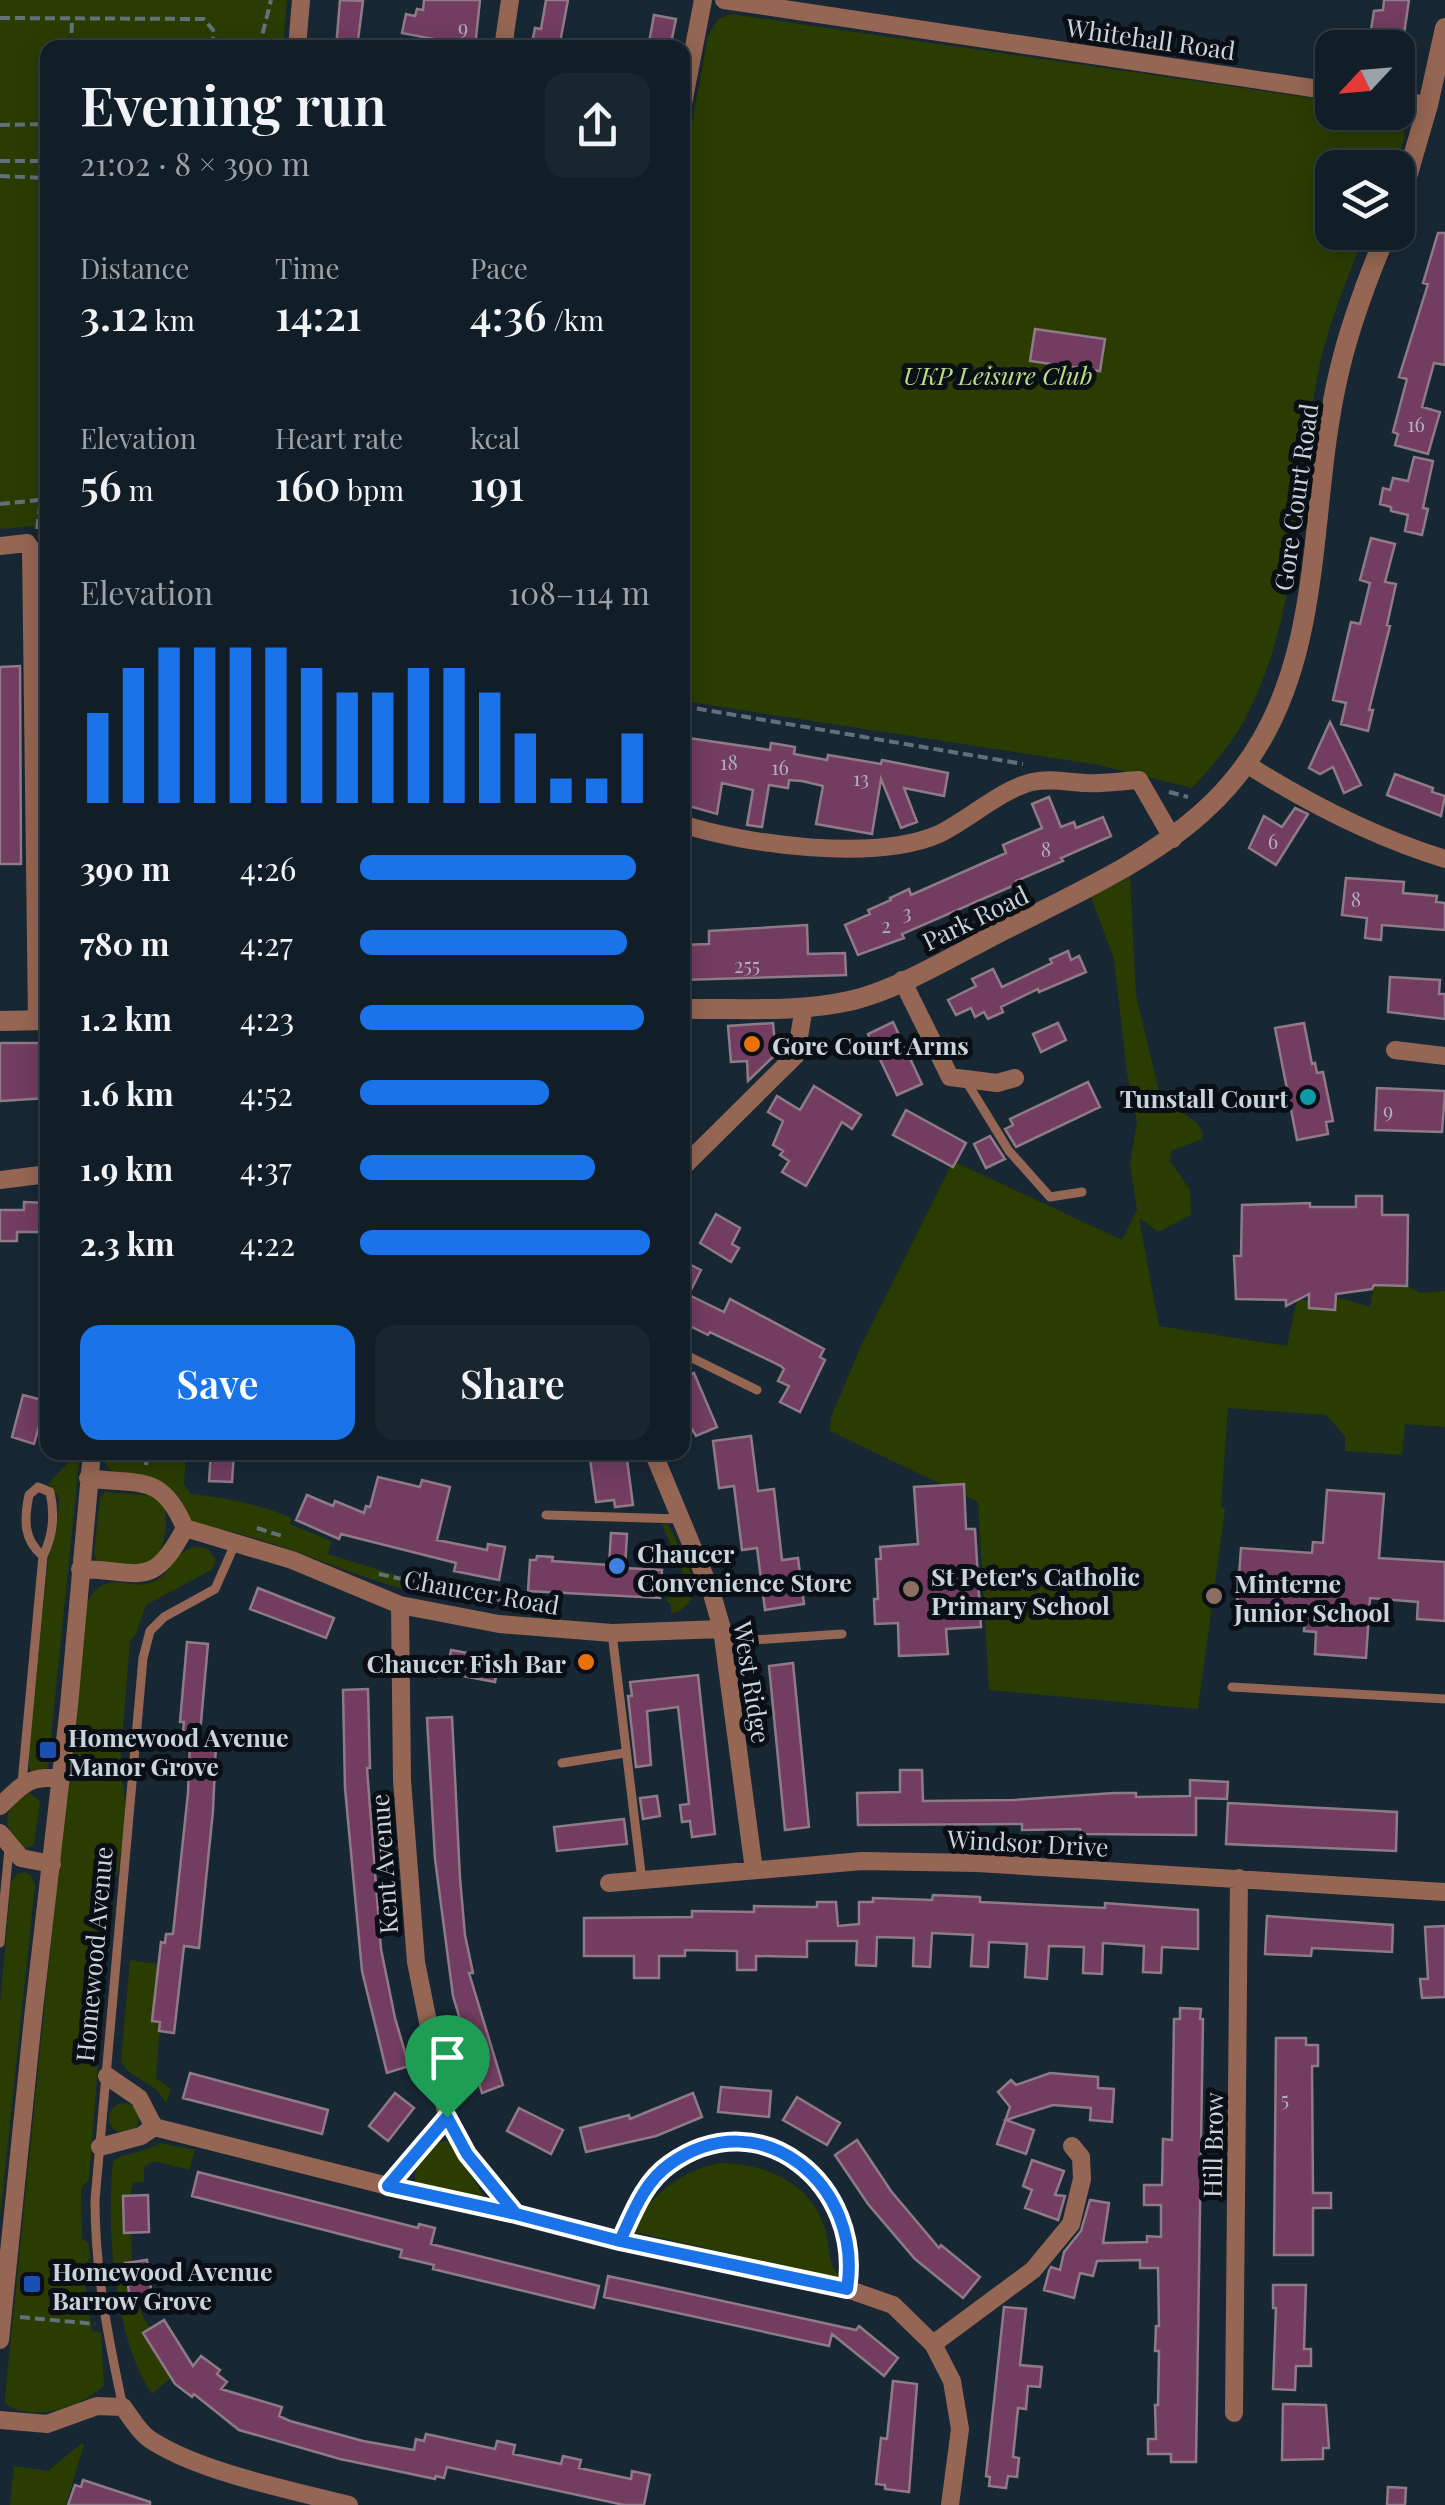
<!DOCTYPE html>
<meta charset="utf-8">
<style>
body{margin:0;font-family:"Playfair Display",serif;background:#1a262f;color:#f1f3f6;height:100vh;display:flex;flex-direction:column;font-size:38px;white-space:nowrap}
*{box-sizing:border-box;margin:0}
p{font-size:32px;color:#9ca2a7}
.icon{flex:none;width:55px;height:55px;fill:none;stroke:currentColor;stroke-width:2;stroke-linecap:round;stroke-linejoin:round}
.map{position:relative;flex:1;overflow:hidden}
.sheet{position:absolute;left:40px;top:40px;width:650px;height:1420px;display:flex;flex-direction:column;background:#111d27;border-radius:20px;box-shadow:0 5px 25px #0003,0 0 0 2px #303b44}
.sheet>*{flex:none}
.needle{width:65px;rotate:244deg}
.controls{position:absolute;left:1315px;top:30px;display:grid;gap:20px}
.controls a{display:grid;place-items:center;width:100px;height:100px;border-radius:20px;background:#111d27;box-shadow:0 5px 25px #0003,0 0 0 2px #303b44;font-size:50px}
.pin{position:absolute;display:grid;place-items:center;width:85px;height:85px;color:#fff;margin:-102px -42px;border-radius:50% 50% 50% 0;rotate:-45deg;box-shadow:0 0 10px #0007}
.pin .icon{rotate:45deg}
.round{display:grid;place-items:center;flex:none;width:105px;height:105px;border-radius:20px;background:#1a262f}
.summary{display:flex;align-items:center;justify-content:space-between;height:170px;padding:0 40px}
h1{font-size:55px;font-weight:600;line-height:75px}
.metrics{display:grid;grid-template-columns:repeat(3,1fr);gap:15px;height:170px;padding:10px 40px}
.metrics div{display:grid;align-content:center}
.metrics b{font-size:42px;font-weight:600}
.metrics small{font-size:28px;font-weight:400}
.metrics p{font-size:28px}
.chart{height:280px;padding:20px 40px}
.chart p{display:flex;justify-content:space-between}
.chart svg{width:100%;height:180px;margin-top:10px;stroke:#1a73e8;stroke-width:6}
.button{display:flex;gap:20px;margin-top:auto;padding:20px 40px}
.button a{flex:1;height:115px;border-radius:20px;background:#1a73e8;color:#fff;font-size:40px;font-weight:600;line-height:115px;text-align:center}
.button a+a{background:#1a262f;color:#f1f3f6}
ul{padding:0 40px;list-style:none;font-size:32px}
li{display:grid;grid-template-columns:160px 120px 1fr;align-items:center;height:75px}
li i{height:25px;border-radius:12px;background:#1a73e8}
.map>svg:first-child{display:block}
</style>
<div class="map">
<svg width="1445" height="2505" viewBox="0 0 1445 2505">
<rect width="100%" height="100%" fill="#172734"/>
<path fill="#2a3c02" d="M0 0H287L283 47 48 48 47 525 0 529Z
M732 14 1332 101V112L1397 113 1405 137 1394 167 1332 168V232L1365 233C1347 280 1326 328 1317 378 1297 489 1300 612 1247 715 1233 742 1213 766 1192 788L1099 765 683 701V172L708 36 718 19Z
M1130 877 1136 995 1160 1096 1197 1123 1203 1134 1202 1139 1171 1151 1170 1161 1190 1190 1191 1215 1158 1232 1139 1218 1159 1326 1287 1346 1297 1300H1309V1308L1335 1310 1336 1297 1370 1307 1374 1285 1407 1286 1420 1293 1445 1291V1427L1405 1424 1402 1455 1345 1451V1436L1326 1415 1228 1408 1221 1506 1225 1509 1198 1709 989 1690 978 1502 830 1431 831 1417 861 1346 953 1161 1122 1240 1137 1210 1130 1163 1137 1122 1127 1073 1114 959 1091 897Z
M101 1452 186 1453 184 1484 191 1494C226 1498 260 1504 292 1518L290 1524 331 1541 328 1554 412 1580 408 1590C336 1571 271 1536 197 1525 186 1520 182 1510 172 1504 147 1490 108 1483 101 1452Z
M77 1453H80L48 1767 43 1773 34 1774 29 1769V1747L48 1559C55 1538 59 1519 59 1497L48 1484Z
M105 1492 157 1496 165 1503 166 1528 160 1557 146 1565 98 1564 94 1553 100 1498Z
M662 1524H668C681 1553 716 1600 671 1614V1604L667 1602 668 1586 686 1581Z
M197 1546 208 1549 216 1561 211 1570 146 1605 136 1634 130 1641 119 1776C132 1794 120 1852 118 1875L109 1883 94 2031 100 2039 89 2179 81 2188 82 2238 89 2244 90 2258 83 2268 92 2331 101 2333 104 2385C84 2407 30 2424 5 2403V2396L85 1606C107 1563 127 1594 155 1581 174 1572 167 1555 197 1546Z
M30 1793 40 1801 34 1845 24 1849C1 1827 0 1807 30 1793Z
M25 1872 31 1875 35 1885 0 2218V2004L11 1882 17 1874Z
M130 1960 158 1964 152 2021 160 2022 156 2078 171 2089 166 2103C153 2078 130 2081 121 2061Z
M109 2118a15 15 0 1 1 30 0a15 15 0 1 1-30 0Z
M442 2141 453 2142 484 2197 416 2188C411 2168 424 2150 442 2141Z
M160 2143 195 2150 189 2170 154 2161 144 2167V2182L133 2183 130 2196H123L124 2233H131L132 2262 125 2263 130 2299H137L144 2319 151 2328 143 2334 162 2364 178 2372 152 2394C114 2338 106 2228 113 2161 127 2151 142 2154 160 2143Z
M719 2163C764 2163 811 2182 825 2229 830 2246 827 2260 838 2274L837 2278 634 2232 629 2228C655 2194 676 2173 719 2163Z
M82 2443 84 2444 66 2505H10L14 2466 48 2471Z"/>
<path fill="#723d61" stroke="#8f7a87" stroke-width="2.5" d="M340 0 363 1 357 48H336Z
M424 0H480L475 48H438L439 40 402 33 406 14 415 16 417 9 423 10Z
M546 0H568L559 48H531L535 28 541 29Z
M1384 0H1409L1402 48H1368L1374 11 1383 10Z
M654 15 676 19 670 48H648Z
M1438 233H1445V365L1434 363 1422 407 1440 412 1428 454 1395 445 1398 434 1393 432 1407 379 1399 377 1428 284 1423 283Z
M1035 329 1105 339 1100 371 1030 361Z
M1414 457 1433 461 1423 508 1428 509 1422 535 1405 531 1408 515 1391 511V507L1380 504 1383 488 1390 490 1393 478 1408 481Z
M1371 538 1395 544 1385 582 1396 584 1387 625 1390 626 1369 710H1373L1368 731 1341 724 1346 703 1333 700 1351 622 1360 624 1370 583 1360 580Z
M20 666 21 864H0V667Z
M1330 722 1361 785 1344 793 1333 767 1320 774 1309 768Z
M682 737 770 750 771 743 795 747 794 754 827 760 828 755 881 764 882 760 948 773 944 796 904 788 917 822 901 828 881 779 872 834 816 824 823 786 802 781 789 780 788 788 769 785 762 827 747 825 753 790 722 783 717 814 682 804Z
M1395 774 1433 788 1432 792 1445 796 1441 816 1387 795Z
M1049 797 1061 827 1074 822 1076 828 1103 817 1111 836 1061 858 1063 861 1016 881 1017 884 902 934 904 938 858 955 845 925 870 914 868 910 891 900 890 898 909 889 911 895 1006 853 1003 845 1042 828 1032 804Z
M1295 808 1308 814 1276 865 1249 848 1264 816 1282 827Z
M1346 878 1404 882 1403 893 1437 896 1436 902 1445 903V930L1382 925 1381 940 1365 938 1367 918 1342 915Z
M807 925 808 954 845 953 846 975 682 980V945L709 944V931Z
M1068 951 1071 960 1079 956 1086 972 1039 992 1038 989 1001 1007 1003 1012 988 1019 984 1012 975 1017 971 1008 956 1015 948 1000 976 986 972 979 993 969 1002 987 1052 963 1050 959Z
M1390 977 1440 980 1439 994H1445V1019L1388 1012Z
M893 1022 922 1084 897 1095 868 1034Z
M773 1023 776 1054 748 1081 747 1061 731 1062 728 1026Z
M1058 1023 1066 1040 1041 1052 1033 1034Z
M1304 1023 1312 1064 1315 1063 1317 1073 1323 1072 1333 1121 1326 1122 1328 1134 1297 1140 1275 1028Z
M0 1043H48V1098L0 1101Z
M1088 1082 1100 1107 1016 1147 1005 1129 1013 1125 1010 1119Z
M814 1086 861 1115 852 1129 842 1122 806 1186 782 1172 789 1161 780 1155 783 1151 773 1145 783 1121 768 1112 777 1096 800 1110Z
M1377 1088 1445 1091 1442 1132 1375 1130Z
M906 1110 966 1143 953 1167 893 1135Z
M990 1136 1005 1159 986 1168 974 1144Z
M1356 1196H1382V1215H1408L1407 1286 1374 1285 1372 1289 1336 1294 1335 1310 1309 1308V1294L1286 1306V1300L1236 1299 1234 1256H1241L1242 1205 1310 1203V1207H1356Z
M24 1202 48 1203V1232H17V1241H0V1210H24Z
M716 1214 740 1228 732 1244 739 1248 731 1262 700 1243Z
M687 1263 701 1270 682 1308V1273Z
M689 1295 724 1312 730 1299 824 1349 820 1357 825 1360 800 1412 780 1402 789 1386 778 1381 784 1369 781 1366 710 1332 708 1335 682 1322V1308Z
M694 1373 717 1427 696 1436 682 1413V1378Z
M23 1395 46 1401 34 1444 12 1437Z
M751 1436 758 1491 774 1489 782 1560 798 1558 804 1604 765 1610 757 1548 742 1550 734 1486 719 1488 713 1441Z
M211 1452H234L232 1482 209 1481Z
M589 1452H626L633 1505 615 1507 614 1500 596 1502Z
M378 1477 420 1487 422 1480 450 1487 437 1540 487 1550 488 1544 505 1547 499 1580 454 1571 456 1563 341 1534 339 1539 296 1520 307 1495 333 1506 335 1501 364 1513 366 1506 370 1507Z
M964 1484 966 1529H975L981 1627 946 1629 948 1654 899 1656 898 1623 875 1624 874 1599H878L876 1559H881L880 1547 918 1544 914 1487Z
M1327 1490 1384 1494 1379 1558 1445 1562V1621L1417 1619 1418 1602 1370 1598 1366 1658 1315 1654 1316 1632 1304 1631 1305 1610 1237 1604 1241 1548 1312 1553 1313 1542 1323 1543Z
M611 1533 627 1534 625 1568 662 1570 660 1598 528 1591 530 1560H536L537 1556 553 1557 552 1561 609 1565Z
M258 1588 334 1618 326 1638 250 1609Z
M187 1642 208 1644 200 1733 183 1731 184 1722H180Z
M451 1650 500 1659 495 1682 447 1673Z
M793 1663 809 1827 785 1830 769 1666Z
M698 1675 715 1834 692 1837 690 1821 682 1822 680 1805 689 1804 678 1707 647 1711 651 1765 636 1767 628 1696H632L630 1682Z
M368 1689 370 1768H367L381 1949 395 2018 409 2066 387 2073 362 1971 345 1788 343 1690Z
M452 1717 460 1878 465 1935 473 1973H469L503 2085 482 2093 453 1996 435 1859 427 1718Z
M190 1742 216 1743 213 1811 199 1948 184 1946 174 2033 159 2031 160 2022 152 2021 161 1942 165 1943 166 1934H173L188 1793Z
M900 1770H922L923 1801 1013 1800 1114 1793H1136V1797L1190 1796V1780L1228 1782 1227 1799 1196 1798V1835L1080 1834V1829L1022 1830V1824L858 1825 857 1793 900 1792Z
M657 1796 660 1816 643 1819 640 1798Z
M1228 1803 1397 1812 1396 1851 1226 1844Z
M624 1819 627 1844 557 1851 554 1827Z
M933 1895 980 1897V1902L1105 1908V1903L1198 1910V1949L1162 1947 1161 1973 1143 1972 1144 1946 1103 1943 1102 1974 1083 1973 1084 1947 1049 1946 1047 1979 1025 1977 1027 1944 989 1942 988 1967 971 1966 973 1935 932 1933 930 1967 913 1966 914 1938 877 1937 876 1966 856 1965 857 1941H807V1957L756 1956V1970H737V1951L685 1950V1956H659V1978H634V1956H584V1918L692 1917V1911L754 1912V1906L817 1907V1902H836L838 1926 859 1924V1902H873V1898L932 1900Z
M1267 1916 1393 1925 1392 1952 1312 1948 1311 1956 1265 1954Z
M1445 1926V1997L1422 1998 1420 1979H1428L1425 1927Z
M1180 2008 1201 2009 1200 2019H1203L1196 2462H1171V2454H1148V2439H1156L1155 2405H1158L1159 2351H1155L1156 2326H1159L1158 2268H1140V2260L1097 2261 1093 2276 1080 2273 1074 2298 1044 2290 1049 2271 1051 2267 1060 2270 1064 2252 1081 2231 1090 2200 1109 2203 1103 2243 1147 2242V2236L1161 2237V2205H1144V2185H1162L1163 2139 1172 2140 1174 2019H1180Z
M1276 2038H1306V2045H1318V2066H1312L1313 2193H1331V2208H1313V2255H1274Z
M190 2073 328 2110 322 2134 183 2098Z
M1050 2073 1098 2077V2088L1114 2089 1112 2122 1090 2120 1091 2108 1053 2105 1006 2120 1034 2130 1026 2154 997 2144 1010 2107 998 2092 1011 2080 1016 2085Z
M721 2087 771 2091 769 2117 718 2112Z
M395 2093 414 2108 388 2141 369 2126Z
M693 2093 702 2117 656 2136 586 2152 580 2128 629 2115 630 2119Z
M797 2097 840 2123 827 2145 783 2120Z
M519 2108 563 2130 551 2154 507 2131Z
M857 2140 891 2191 939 2248 941 2245 980 2277 963 2298 915 2259 868 2204 835 2155Z
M1032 2160 1064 2171 1055 2195 1065 2196 1058 2220 1025 2208 1032 2190 1023 2186Z
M198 2172 418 2228 419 2224 435 2228 431 2244 599 2286 594 2308 433 2269 434 2265 400 2257 402 2250 192 2196Z
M148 2195 149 2232 124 2233 123 2196Z
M147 2260 152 2297 130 2300 125 2263Z
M608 2276 856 2330 859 2326 898 2358 884 2376 832 2334 829 2346 604 2297Z
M1273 2285H1306L1304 2349H1311V2366H1296L1295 2390 1273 2389 1276 2308H1273Z
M1004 2307 1026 2309 1020 2365 1042 2367 1040 2387 1028 2386 1026 2409 1018 2408 1013 2457 1019 2458 1017 2477 1008 2476 1006 2488 989 2486 990 2477 986 2476Z
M164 2320 193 2366 201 2356 220 2370 217 2374 227 2382 221 2389 282 2407 279 2416 290 2421 363 2441 414 2450 416 2439 424 2441 426 2434 495 2449 497 2441 515 2445 513 2454 561 2464 563 2456 581 2460 579 2468 631 2479 632 2471 650 2475 644 2505H624L447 2467 444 2478 436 2476 435 2479 340 2459 239 2430 194 2394 192 2397 175 2384 143 2333Z
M893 2381 917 2384 909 2492 885 2489V2485L876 2484 881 2438 887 2439Z
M1283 2404 1326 2405 1329 2448H1323V2459L1282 2460Z
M83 2480 150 2502V2505H68L75 2485 81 2487Z
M1388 2487 1406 2488 1405 2505H1387Z"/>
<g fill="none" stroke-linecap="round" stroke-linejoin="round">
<path stroke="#62707b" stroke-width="4" stroke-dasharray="10 5" stroke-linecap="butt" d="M0 18 204 19 213 30V48
M71 48 72 20
M259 48 271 0
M0 125 48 124
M0 161H48
M0 176 48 178
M0 504 48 499
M37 529 41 499
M682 706 1023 764
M1169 792 1188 797
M137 1452 143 1464
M146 1465 147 1452
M257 1528 282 1536
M379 1574 521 1605
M20 2317 95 2324"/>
<path stroke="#956653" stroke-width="9" d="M966 1081 1009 1151 1050 1197 1082 1192
M682 1353 757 1390
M546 1515 680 1519
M612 1633 642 1881
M724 1642 842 1634
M1232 1687 1445 1699
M562 1763 625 1753
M22 1783 43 1556C53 1536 55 1514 50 1492L38 1487 29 1495C24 1519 23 1540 43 1556
M0 1943 9 1849
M123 2407C108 2338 95 2271 95 2200L143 1658 150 1631 164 1617 215 1589 235 1544"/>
<path stroke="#956653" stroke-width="18" d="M724 0 1332 91
M297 48 301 0
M503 48 510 0
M1398 101 1428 105
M682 109 703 0
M0 546 27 543 31 549 37 1021
M1248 765C1308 803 1377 838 1445 859
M682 824C747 845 875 862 939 834 968 820 1002 789 1032 782 1051 778 1067 782 1085 783 1103 784 1121 781 1139 780L1173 839
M902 980 950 1077 997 1083 1015 1078
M1395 1050 1445 1056
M682 1168 796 1055 804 1007
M0 1180 48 1174
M653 1452 712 1594 722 1629 754 1870
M185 1528 292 1560 400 1605 499 1624 612 1633 722 1629
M80 1569C140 1570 152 1591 185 1528 161 1472 141 1486 88 1478
M400 1605 402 1780 416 1962 447 2117 388 2186 516 2213 620 2241 847 2289 893 2305 933 2344 952 2381 960 2429 950 2505
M0 1806C24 1784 27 1776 61 1778
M0 1833 21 1858 52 1864
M609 1883 862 1861 977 1863 1445 1892
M447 2117 467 2154 516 2213
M154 2127 388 2186
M100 2147 141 2136 154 2127 139 2098 107 2076
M620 2241C633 2213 644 2182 670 2164 762 2099 863 2185 847 2289
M0 2340 33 2018 69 1706 92 1452
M933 2344 1033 2270 1071 2224 1082 2179 1081 2157 1072 2146
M1234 2413 1239 1878
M0 2420 47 2424 97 2406 123 2407C132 2419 141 2435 154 2442 204 2473 291 2490 349 2505"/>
<path stroke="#956653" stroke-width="20" d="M1398 208 1428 105 1445 28
M682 1009C737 1008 795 1013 849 1001 896 991 957 954 1000 932 1146 858 1260 814 1300 638 1320 550 1318 457 1340 368 1351 322 1368 277 1387 232
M0 1021 48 1020"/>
</g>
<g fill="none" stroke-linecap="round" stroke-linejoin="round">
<g stroke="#fff" stroke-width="20">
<path id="route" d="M447 2117 388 2186 516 2214 620 2241 847 2289C864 2186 762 2099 670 2164 644 2182 633 2213 620 2241L516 2214 467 2154 447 2117"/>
</g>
<use href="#route" stroke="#1a73e8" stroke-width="12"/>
</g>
<g fill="#e8710a" stroke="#090f15" stroke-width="4">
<circle cx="752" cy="1044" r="10"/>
<circle cx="586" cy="1662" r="10"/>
</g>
<circle fill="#0f9aa8" stroke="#090f15" stroke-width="4" cx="1308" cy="1097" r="10"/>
<circle fill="#3f7fe0" stroke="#090f15" stroke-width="4" cx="617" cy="1566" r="10"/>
<g fill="#8d6e63" stroke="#090f15" stroke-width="4">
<circle cx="911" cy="1589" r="10"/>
<circle cx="1214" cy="1596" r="10"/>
</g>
<g fill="#1a4fb4" stroke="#090f15" stroke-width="4">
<rect x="38" y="1740" width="20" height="20" rx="5"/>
<rect x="22" y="2274" width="20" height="20" rx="5"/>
</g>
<g text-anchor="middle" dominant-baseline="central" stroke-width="10" stroke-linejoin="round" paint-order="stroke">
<g font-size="20" fill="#b3aebd">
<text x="463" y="26">9</text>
<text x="1416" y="423">16</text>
<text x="729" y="761">18</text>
<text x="780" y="766">16</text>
<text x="861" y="777">13</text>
<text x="1273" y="840">6</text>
<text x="1046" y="848">8</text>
<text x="1356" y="898">8</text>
<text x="907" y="911">3</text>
<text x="886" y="924">2</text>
<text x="747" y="964">255</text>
<text x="1388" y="1109">9</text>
<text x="1285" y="2098">5</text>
</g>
<g font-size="25" fill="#c9d4dc" stroke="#090f15">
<text transform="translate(1151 38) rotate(8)">Whitehall Road</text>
<text transform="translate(1295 497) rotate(-82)">Gore Court Road</text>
<text transform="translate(975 917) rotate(-26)">Park Road</text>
<text transform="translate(482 1591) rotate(10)">Chaucer Road</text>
<text transform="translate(753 1682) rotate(81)">West Ridge</text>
<text transform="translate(1028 1842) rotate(3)">Windsor Drive</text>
<text transform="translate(383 1864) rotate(-94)">Kent Avenue</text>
<text transform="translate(93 1954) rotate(-85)">Homewood Avenue</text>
<text transform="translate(1212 2145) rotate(-89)">Hill Brow</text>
</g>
<g font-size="25" font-style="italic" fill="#badd86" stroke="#090f15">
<text x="998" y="374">UKP Leisure Club</text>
</g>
<g font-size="25" font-weight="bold" fill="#c9d4dc" stroke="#090f15" text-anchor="start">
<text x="772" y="1044">Gore Court Arms</text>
<text x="1288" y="1097" text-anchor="end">Tunstall Court</text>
<text x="637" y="1552">Chaucer<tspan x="637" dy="29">Convenience Store</tspan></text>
<text x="931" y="1575">St Peter's Catholic<tspan x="931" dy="29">Primary School</tspan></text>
<text x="1234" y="1582">Minterne<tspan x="1234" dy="29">Junior School</tspan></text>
<text x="566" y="1662" text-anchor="end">Chaucer Fish Bar</text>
<text x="68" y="1736">Homewood Avenue<tspan x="68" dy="29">Manor Grove</tspan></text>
<text x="52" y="2270">Homewood Avenue<tspan x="52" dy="29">Barrow Grove</tspan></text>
</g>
</g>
</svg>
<div class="controls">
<a><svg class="needle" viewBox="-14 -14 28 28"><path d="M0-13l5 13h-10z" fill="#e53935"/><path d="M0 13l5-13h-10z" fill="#9ca2a7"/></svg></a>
<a><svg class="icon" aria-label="layers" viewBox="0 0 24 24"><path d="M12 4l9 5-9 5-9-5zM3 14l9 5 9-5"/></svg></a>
</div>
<div class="pin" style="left:447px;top:2117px;background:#1e9e55"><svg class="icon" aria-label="arrive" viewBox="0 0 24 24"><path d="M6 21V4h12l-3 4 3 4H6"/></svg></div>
<section class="sheet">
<div class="summary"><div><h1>Evening run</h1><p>21:02 · 8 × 390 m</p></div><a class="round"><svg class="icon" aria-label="share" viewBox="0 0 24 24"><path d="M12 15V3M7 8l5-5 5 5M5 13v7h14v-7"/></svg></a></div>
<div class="metrics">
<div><p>Distance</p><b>3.12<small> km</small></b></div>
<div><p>Time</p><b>14:21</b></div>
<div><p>Pace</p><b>4:36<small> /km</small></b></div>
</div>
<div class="metrics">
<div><p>Elevation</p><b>56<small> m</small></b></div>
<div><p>Heart rate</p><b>160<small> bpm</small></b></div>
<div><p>kcal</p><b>191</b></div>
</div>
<div class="chart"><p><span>Elevation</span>108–114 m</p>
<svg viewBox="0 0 160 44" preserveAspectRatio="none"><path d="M5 44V22M15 44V11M25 44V6M35 44V6M45 44V6M55 44V6M65 44V11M75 44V17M85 44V17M95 44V11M105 44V11M115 44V17M125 44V27M135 44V38M145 44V38M155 44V27"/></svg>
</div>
<ul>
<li><b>390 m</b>4:26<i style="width:95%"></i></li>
<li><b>780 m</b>4:27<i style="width:92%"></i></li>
<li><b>1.2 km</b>4:23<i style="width:98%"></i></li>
<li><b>1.6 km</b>4:52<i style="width:65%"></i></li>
<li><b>1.9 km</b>4:37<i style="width:81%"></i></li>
<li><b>2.3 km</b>4:22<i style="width:100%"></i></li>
</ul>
<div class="button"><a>Save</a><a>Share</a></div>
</section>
</div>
